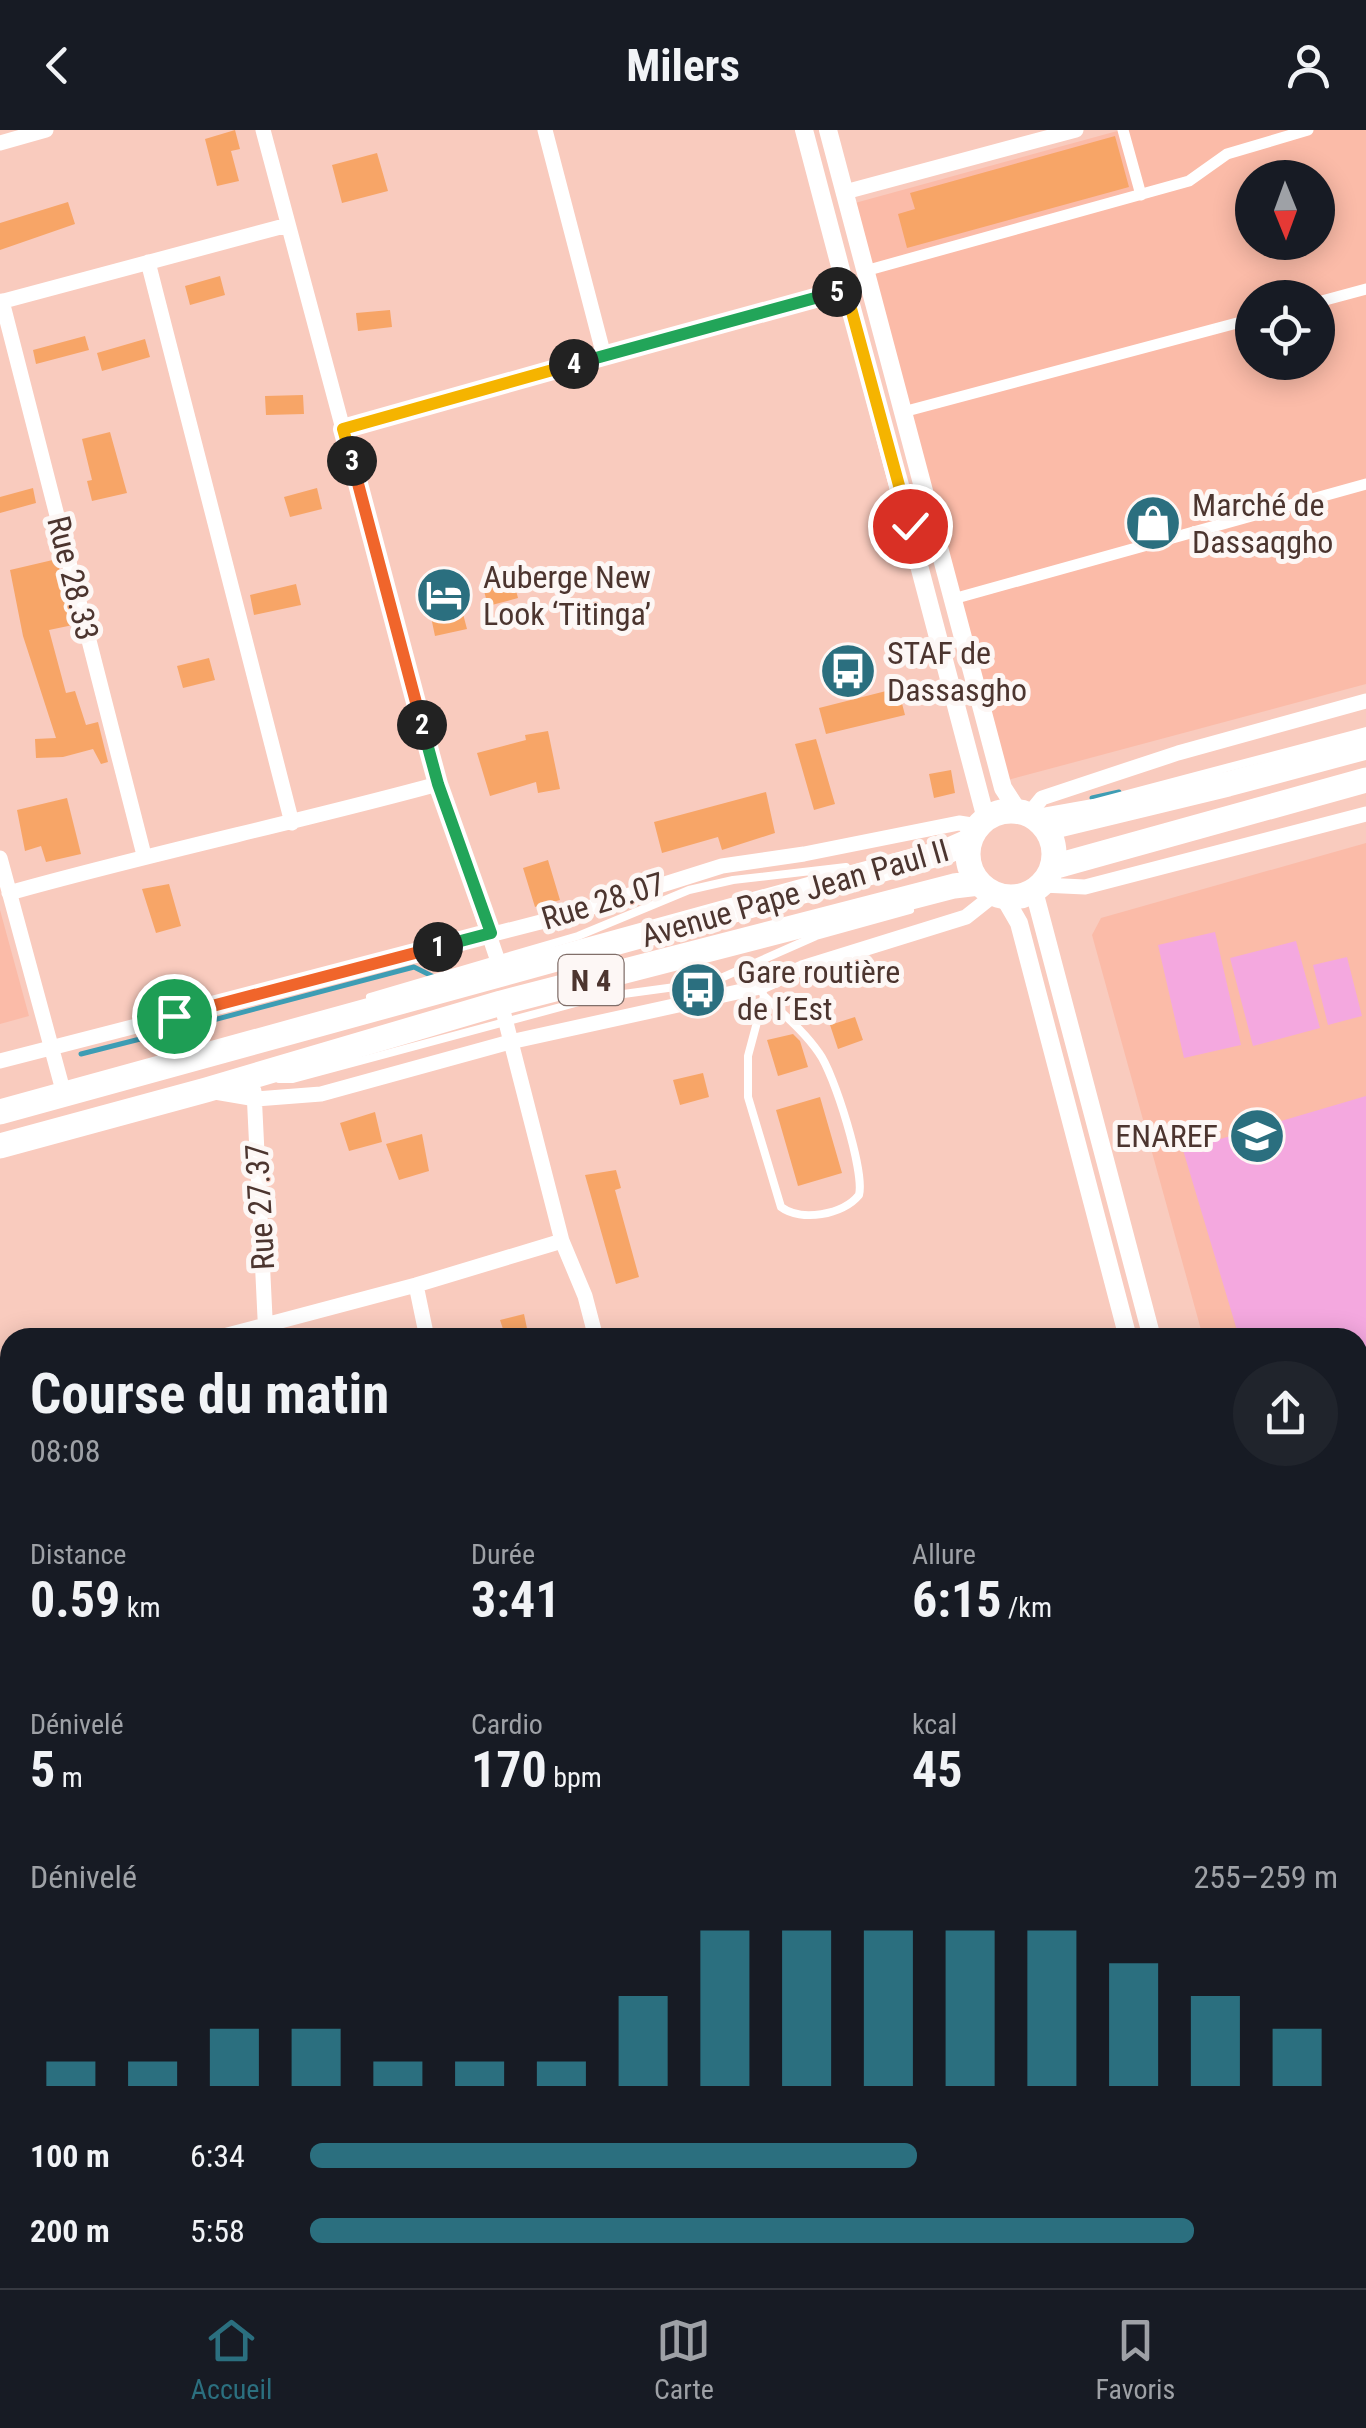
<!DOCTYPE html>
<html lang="fr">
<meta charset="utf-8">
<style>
body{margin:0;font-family:"Roboto Condensed",sans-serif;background:#20242c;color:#f1f3f6;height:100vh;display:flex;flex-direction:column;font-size:38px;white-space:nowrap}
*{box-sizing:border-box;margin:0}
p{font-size:32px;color:#9ea1a6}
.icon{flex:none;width:55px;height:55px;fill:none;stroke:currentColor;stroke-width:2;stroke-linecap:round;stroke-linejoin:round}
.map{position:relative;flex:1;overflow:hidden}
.details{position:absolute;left:0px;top:1198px;width:1368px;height:962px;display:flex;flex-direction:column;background:#171b24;border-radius:30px 30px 0 0;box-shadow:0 5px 25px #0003}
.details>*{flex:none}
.needle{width:65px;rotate:179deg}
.controls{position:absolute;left:1235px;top:30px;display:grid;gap:20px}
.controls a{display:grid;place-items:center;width:100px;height:100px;border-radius:50%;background:#171b24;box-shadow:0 5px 25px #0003;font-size:50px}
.pin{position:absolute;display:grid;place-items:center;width:85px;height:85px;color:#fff;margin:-42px;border:5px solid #fff;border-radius:50%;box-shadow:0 2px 10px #0007}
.km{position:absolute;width:50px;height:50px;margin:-25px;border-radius:50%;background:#222;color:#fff;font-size:28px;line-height:50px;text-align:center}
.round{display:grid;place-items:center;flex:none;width:105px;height:105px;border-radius:52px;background:#20242c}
.summary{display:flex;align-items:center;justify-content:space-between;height:170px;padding:0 30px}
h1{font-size:55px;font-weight:700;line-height:75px}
.stats{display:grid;grid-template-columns:repeat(3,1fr);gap:15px;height:170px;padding:10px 30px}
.stats div{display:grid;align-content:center}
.stats b{font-size:50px;font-weight:700}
.stats small{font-size:28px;font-weight:400}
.stats p{font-size:28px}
.chart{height:280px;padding:20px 30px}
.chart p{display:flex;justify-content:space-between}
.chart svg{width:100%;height:180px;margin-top:10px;stroke:#2b6f7f;stroke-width:6}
ul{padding:0 30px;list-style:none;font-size:32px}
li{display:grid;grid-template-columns:160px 120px 1fr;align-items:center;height:75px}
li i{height:25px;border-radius:12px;background:#2b6f7f}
header{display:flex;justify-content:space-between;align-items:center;height:130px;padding:0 30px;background:#171b24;font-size:45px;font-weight:700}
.tabs{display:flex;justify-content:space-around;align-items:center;height:140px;border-top:2px solid #363941;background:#171b24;font-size:28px;color:#9ea1a6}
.tabs a{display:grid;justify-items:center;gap:5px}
.tabs .on{color:#2b6f7f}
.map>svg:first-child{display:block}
</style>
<header><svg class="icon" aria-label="back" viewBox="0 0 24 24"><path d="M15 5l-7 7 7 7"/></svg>Milers<svg class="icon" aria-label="person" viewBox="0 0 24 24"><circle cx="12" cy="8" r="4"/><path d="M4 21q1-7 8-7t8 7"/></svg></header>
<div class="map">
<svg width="1366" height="2158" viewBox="0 0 1366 2158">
<rect width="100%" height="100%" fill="#f9cbbe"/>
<path fill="#fbbba8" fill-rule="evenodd" d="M1121 0H1366V554L1008 650 855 73ZM1252 48H1318V112H1252ZM1252 168H1318V232H1252Z
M1366 713V1382L1358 1384V1208L1203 1207 1092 805 1101 788Z
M0 780 29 886 0 894Z
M483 2150H1088L1093 2158H488Z"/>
<path fill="#f4a8df" d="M1215 802 1241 915 1184 928 1158 815Z
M1296 811 1320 898 1253 916 1230 828Z
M1347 827 1362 886 1328 895 1313 835Z
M1366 966V1291L1358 1294V1208L1239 1207 1183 1020Z"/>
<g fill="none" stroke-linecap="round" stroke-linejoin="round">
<path stroke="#3e9db4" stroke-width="5" d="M1092 668 1119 662
M183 898 414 837 434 847
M81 924 148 907"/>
</g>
<path fill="#f7a567" d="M235 0 240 19 231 21 239 51 217 56 205 9Z
M1115 6 1129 57 907 118 898 84 915 79 910 63Z
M377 23 388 61 342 73 332 35Z
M68 72 75 94 0 120V93Z
M220 146 225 165 190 175 185 156Z
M390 180 392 197 358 201 356 183Z
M85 206 89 220 36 234 33 220Z
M145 209 150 227 102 241 97 223Z
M303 265 304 284 266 285 265 266Z
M110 302 127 363 92 371 87 351 92 350 82 309Z
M33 358 36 373 0 383V367Z
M317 358 322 379 290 387 284 367Z
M57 429 73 495 49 500 66 563 75 561 86 595 98 592 108 632 101 634 93 619 63 627 36 628 35 609 56 608 23 506 10 440Z
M513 449 518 468 488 476 483 457Z
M296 454 301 475 254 485 250 465Z
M462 480 467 499 435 506 431 487Z
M209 528 215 550 183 558 177 536Z
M898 558 905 585 826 604 819 578Z
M548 601 560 659 538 663 536 652 490 666 477 623 526 610 525 605Z
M816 609 835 674 814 680 795 614Z
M951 640 955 663 934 668 929 644Z
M766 662 775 703 722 720 718 707 662 723 654 692Z
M67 668 81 724 46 732 41 716 25 721 17 680Z
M548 730 560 770 535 777 523 738Z
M169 754 181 796 156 803 142 759Z
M855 887 863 910 838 919 830 895Z
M793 904 800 911 808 937 778 946 767 910Z
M703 943 709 967 680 975 673 950Z
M820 967 842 1043 798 1056 776 980Z
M375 982 382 1012 349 1021 340 993Z
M422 1004 429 1041 399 1050 386 1014Z
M616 1040 621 1058 615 1060 639 1147 616 1154 585 1045Z
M524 1184 529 1208H506L500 1190Z"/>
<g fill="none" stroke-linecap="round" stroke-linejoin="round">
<path stroke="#fff" stroke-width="8" d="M898 524 941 514
M1031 684 1093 673 1366 601
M760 857 764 866C783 884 804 901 819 923 834 943 865 1042 859 1065 843 1085 801 1092 781 1077L748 967V926L764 866
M370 867 578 806 689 760 733 750 846 737
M279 949H293L594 868 712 852 816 806 910 780"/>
<path stroke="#fff" stroke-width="11" d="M1123 0 1141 65
M865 141 1189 51 1227 24 1308 0
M1318 172 1366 159
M903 282 1252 189
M953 469 1366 354"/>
<path stroke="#fff" stroke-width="15" d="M263 0 438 654 503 846
M545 0 604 226
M0 13 46 0
M845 62 1076 0
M148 132 292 693
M2 171 144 725
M0 172 288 95
M343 299 846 160
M1029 684 1042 668 1178 623 1366 571
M0 728 64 964
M1042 755 1085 757 1366 684
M9 763C151 723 295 693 438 654
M501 873 562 1111 585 1166 596 1208
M0 931 560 787 722 736 804 724 959 693 978 696
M254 961 266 1208
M215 962 256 969 321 964 510 912 760 857 802 838 966 787 995 764
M416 1155 427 1208
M216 1208 416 1155 562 1111
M0 1258 10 1256
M1358 1418 1366 1416
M0 1426 10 1423
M0 1602 10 1600
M0 1772 10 1769
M0 1943 10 1940
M73 2150 75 2158
M317 2150V2158
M443 2150 448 2158"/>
<path stroke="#fff" stroke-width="18" d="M804 0 986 689
M828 0 1003 658 1018 681
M1034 761 1152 1208
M1004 767 1019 793 1128 1208
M1358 1974 1366 2006
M1358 2080 1366 2112"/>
<path stroke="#fff" stroke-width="25" d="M968 724a43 43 0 1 1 86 0a43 43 0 1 1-86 0Z
M1046 698 1228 654 1366 617
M1053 737 1366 650
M0 982 945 722 970 711
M0 1016 206 960 501 873 954 756 979 753"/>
</g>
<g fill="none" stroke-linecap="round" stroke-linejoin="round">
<g stroke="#fff" stroke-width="20">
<path id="split-1" d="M174 886 438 817"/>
</g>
<g stroke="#fff" stroke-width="20">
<path id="split-2" d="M422 595 438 654 491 803 438 817"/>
</g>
<g stroke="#fff" stroke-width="20">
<path id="split-3" d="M352 331 422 595"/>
</g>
<g stroke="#fff" stroke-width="20">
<path id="split-4" d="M352 331 343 299 574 234"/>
</g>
<g stroke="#fff" stroke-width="20">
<path id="split-5" d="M574 234 837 162"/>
</g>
<g stroke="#fff" stroke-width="20">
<path id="split-6" d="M837 162 846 160 910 396"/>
</g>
<use href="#split-1" stroke="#f0652b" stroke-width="12"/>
<use href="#split-2" stroke="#22a559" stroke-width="12"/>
<use href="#split-3" stroke="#f0652b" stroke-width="12"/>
<use href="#split-4" stroke="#f5b400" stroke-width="12"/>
<use href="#split-5" stroke="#22a559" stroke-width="12"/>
<use href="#split-6" stroke="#f5b400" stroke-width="12"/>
</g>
<defs>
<g id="shop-disc" transform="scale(2.875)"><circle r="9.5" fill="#2b6f7f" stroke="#fdf7f5"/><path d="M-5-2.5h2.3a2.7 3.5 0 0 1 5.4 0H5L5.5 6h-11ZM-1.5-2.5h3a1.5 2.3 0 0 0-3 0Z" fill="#fff"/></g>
<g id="hotel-disc" transform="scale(2.875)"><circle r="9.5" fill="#2b6f7f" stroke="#fdf7f5"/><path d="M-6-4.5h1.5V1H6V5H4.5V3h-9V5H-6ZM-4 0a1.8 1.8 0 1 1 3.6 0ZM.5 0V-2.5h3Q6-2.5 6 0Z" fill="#fff"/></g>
<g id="bus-disc" transform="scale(2.875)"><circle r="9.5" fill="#2b6f7f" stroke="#fdf7f5"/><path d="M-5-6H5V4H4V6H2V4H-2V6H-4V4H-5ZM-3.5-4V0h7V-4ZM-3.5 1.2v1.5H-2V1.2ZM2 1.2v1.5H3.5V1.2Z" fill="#fff"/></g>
<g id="university-disc" transform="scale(2.875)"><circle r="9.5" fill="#2b6f7f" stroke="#fdf7f5"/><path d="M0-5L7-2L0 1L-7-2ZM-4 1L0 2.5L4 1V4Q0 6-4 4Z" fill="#fff"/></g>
</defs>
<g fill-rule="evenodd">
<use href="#shop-disc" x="1153" y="393"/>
<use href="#hotel-disc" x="444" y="465"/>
<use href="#bus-disc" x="848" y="541"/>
<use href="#bus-disc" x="698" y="860"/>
<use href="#university-disc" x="1257" y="1006"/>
</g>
<g text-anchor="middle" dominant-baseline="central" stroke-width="10" stroke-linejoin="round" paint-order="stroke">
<rect fill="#fdf7f5" stroke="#816f6a" stroke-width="2.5" x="558.5" y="825" width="65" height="50" rx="8"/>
<g font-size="30" font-weight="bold" fill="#4c352f">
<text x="591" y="850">N 4</text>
</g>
<g font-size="32" fill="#4c352f" stroke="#fdf7f5" text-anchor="start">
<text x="1192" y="375">Marché de<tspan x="1192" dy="37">Dassaqgho</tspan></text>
<text x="483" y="447">Auberge New<tspan x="483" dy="37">Look ‘Titinga’</tspan></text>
<text x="887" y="523">STAF de<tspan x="887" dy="37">Dassasgho</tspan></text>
<text x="737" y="842">Gare routière<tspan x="737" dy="37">de l´Est</tspan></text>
<text x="1218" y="1006" text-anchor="end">ENAREF</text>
</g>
<g font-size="32" fill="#4c352f" stroke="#fdf7f5">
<text transform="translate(73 448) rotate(76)">Rue 28.33</text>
<text transform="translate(795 763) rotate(-16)">Avenue Pape Jean Paul II</text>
<text transform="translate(603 771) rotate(-17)">Rue 28.07</text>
<text transform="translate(260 1077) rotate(-93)">Rue 27.37</text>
</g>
</g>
</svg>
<div class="controls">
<a><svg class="needle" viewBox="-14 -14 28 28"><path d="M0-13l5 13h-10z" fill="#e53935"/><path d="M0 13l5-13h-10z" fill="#9ea1a6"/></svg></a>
<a><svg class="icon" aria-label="locate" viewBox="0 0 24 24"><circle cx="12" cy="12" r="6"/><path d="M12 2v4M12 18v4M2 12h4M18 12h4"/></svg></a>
</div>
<div class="pin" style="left:174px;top:886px;background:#1e9e55"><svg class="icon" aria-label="arrive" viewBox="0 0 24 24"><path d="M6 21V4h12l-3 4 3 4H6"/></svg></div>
<div class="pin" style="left:910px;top:396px;background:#d93025"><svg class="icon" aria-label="check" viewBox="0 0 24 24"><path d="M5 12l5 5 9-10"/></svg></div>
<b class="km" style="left:438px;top:817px">1</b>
<b class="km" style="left:422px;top:595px">2</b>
<b class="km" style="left:352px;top:331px">3</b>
<b class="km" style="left:574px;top:234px">4</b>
<b class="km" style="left:837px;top:162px">5</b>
<section class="details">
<div class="summary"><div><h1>Course du matin</h1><p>08:08</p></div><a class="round"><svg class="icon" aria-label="share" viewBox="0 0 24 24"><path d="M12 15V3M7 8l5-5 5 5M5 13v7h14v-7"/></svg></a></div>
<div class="stats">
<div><p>Distance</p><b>0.59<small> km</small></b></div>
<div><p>Durée</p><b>3:41</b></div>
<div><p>Allure</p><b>6:15<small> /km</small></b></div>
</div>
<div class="stats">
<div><p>Dénivelé</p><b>5<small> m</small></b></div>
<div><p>Cardio</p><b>170<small> bpm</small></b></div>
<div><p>kcal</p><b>45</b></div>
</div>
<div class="chart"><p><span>Dénivelé</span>255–259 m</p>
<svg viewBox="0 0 160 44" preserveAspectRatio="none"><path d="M5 44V38M15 44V38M25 44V30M35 44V30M45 44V38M55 44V38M65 44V38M75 44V22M85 44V6M95 44V6M105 44V6M115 44V6M125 44V6M135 44V14M145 44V22M155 44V30"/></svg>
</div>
<ul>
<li><b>100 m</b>6:34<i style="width:59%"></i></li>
<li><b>200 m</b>5:58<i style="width:86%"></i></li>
</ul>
</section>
</div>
<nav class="tabs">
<a class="on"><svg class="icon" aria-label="home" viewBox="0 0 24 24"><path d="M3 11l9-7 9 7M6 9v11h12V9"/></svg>Accueil</a>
<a><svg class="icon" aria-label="map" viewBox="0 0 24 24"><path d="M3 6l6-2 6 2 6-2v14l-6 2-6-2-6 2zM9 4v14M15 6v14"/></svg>Carte</a>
<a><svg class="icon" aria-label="saved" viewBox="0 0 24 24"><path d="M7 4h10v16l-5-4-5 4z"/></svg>Favoris</a>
</nav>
